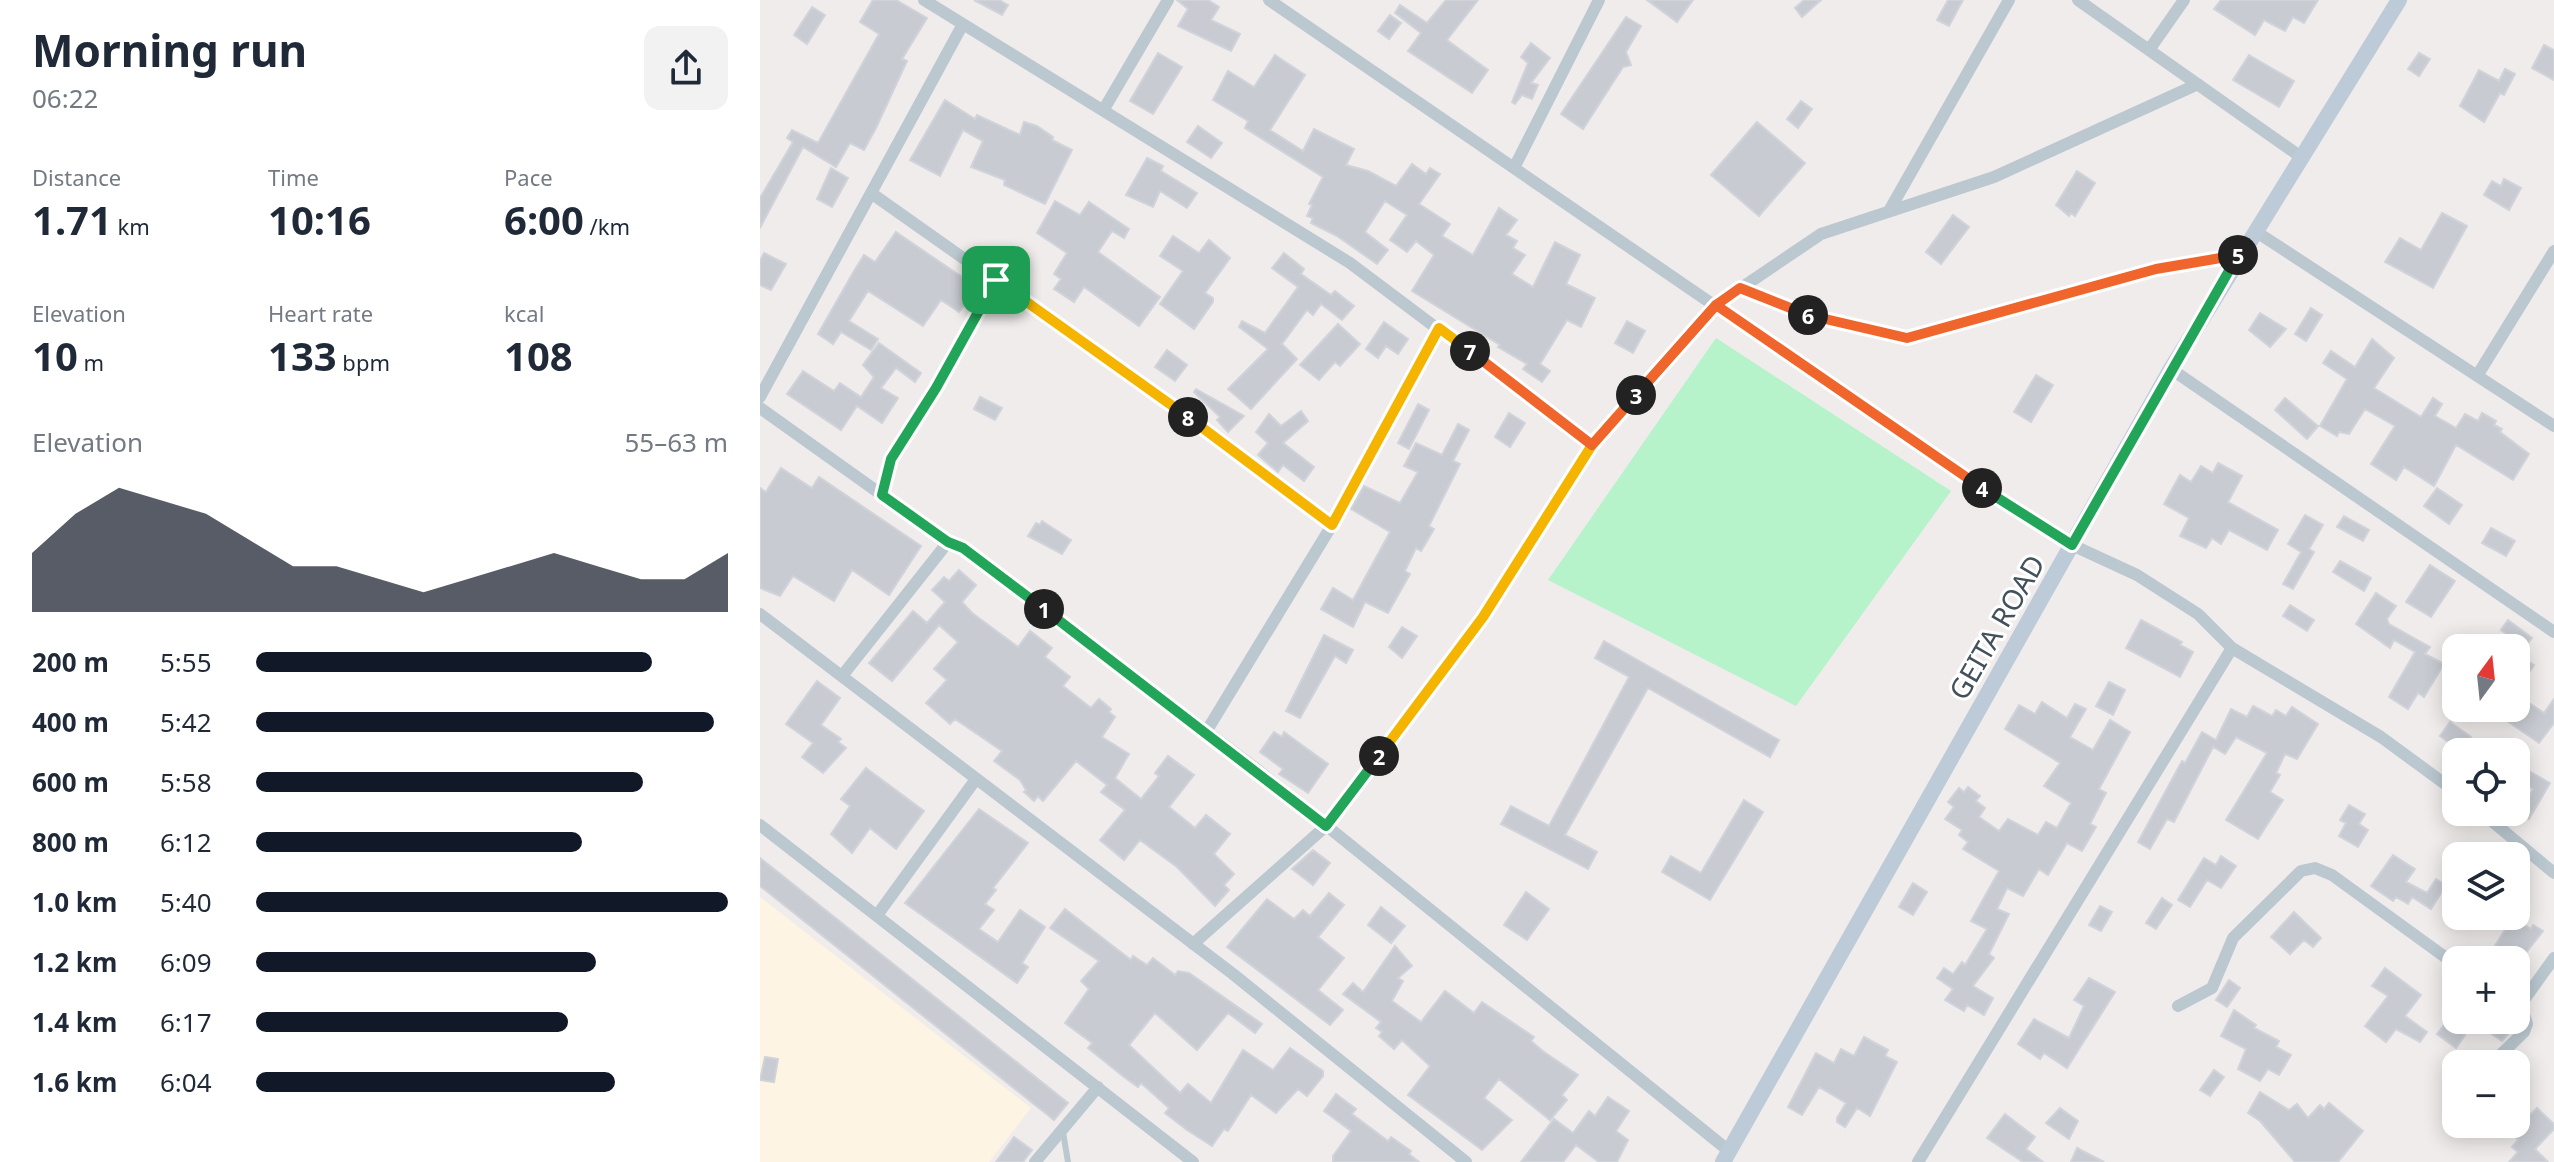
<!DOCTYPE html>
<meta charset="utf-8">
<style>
body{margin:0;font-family:"Noto Sans",sans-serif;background:#f2f2f3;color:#1f2937;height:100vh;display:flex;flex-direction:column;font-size:30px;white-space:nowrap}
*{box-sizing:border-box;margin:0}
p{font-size:26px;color:#747a83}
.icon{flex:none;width:44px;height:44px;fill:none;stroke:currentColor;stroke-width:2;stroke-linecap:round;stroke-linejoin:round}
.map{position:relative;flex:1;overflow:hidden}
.details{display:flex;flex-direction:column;background:#fff;width:760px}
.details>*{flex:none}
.needle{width:52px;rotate:15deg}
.tools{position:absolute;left:1682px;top:634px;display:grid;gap:16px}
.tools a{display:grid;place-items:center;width:88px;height:88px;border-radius:16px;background:#fff;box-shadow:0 4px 20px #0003;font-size:40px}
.pin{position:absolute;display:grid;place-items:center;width:68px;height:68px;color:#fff;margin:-34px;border-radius:16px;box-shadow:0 4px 12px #0006}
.km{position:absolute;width:40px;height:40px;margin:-20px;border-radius:50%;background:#222;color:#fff;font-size:22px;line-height:40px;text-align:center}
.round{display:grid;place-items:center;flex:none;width:84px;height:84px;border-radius:16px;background:#f2f2f3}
.summary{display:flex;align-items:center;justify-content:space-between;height:136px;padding:0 32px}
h1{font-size:44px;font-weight:700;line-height:60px}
.stats{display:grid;grid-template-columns:repeat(3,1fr);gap:12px;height:136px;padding:8px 32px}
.stats div{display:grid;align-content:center}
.stats b{font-size:40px;font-weight:700}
.stats small{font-size:22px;font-weight:400}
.stats p{font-size:22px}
.chart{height:224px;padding:16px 32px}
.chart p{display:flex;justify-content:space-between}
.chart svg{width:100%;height:144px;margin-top:8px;fill:#111827;opacity:.7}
ul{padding:0 32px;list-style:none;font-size:26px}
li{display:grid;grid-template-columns:128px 96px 1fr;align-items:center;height:60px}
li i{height:20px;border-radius:10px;background:#111827}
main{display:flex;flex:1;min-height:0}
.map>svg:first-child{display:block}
</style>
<main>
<section class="details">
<div class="summary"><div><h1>Morning run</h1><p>06:22</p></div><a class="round"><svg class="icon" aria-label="share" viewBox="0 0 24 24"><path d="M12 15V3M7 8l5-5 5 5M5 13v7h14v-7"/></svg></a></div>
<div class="stats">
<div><p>Distance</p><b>1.71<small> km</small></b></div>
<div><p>Time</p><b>10:16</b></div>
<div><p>Pace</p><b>6:00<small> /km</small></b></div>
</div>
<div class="stats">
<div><p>Elevation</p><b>10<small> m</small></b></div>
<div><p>Heart rate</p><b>133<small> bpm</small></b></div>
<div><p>kcal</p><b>108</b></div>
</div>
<div class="chart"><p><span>Elevation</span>55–63 m</p>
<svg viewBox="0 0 160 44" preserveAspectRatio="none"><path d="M0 44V26L10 14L20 6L30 10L40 14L50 22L60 30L70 30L80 34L90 38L100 34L110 30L120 26L130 30L140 34L150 34L160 26V44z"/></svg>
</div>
<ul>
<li><b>200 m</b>5:55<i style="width:84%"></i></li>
<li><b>400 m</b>5:42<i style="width:97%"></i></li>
<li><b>600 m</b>5:58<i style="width:82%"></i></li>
<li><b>800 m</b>6:12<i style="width:69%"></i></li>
<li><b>1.0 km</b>5:40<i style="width:100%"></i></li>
<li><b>1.2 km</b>6:09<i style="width:72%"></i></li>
<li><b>1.4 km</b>6:17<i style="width:66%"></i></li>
<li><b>1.6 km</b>6:04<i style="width:76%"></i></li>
</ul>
</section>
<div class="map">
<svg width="1794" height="1162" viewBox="0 0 1794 1162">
<rect width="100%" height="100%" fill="#f0ecec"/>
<path fill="#fdf4e3" d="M0 897 271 1108 229 1162H0Z"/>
<path fill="#b6f2ca" d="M956 338 1191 491 1036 706 788 580Z"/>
<path fill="#c8ccd2" stroke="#d0d3d9" stroke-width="2" d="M113 0H136L167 18 142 59 147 61 116 128 104 150 90 143 76 167 43 147 0 228V198L33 142 27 138 32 130 58 143 119 34 100 22Z
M214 0H239L248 5 242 15Z
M417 0H448L459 7 451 20 480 34 471 51 418 26 428 9Z
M686 0H718L687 40 728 70 712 93 648 51 661 33 635 13 640 5 667 23Z
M887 0H933L917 22Z
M1044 0H1061L1042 17 1035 8Z
M1188 0H1203L1189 26 1177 20Z
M1461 0H1558L1544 23 1533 17 1525 31 1504 20 1495 35 1454 9Z
M52 7 65 15 47 44 34 35Z
M630 15 641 23 629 39 618 31Z
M866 17 881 26 866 52 871 65 863 67 823 129 801 114Z
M771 43 790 58 771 83 778 85 772 99 762 95 755 104 752 102 768 63 761 57Z
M1784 45 1794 50V80L1772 68Z
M398 53 422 67 393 114 370 101Z
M1659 53 1670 59 1659 76 1648 69Z
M515 55 545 75 510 130 543 151 554 129 594 149 586 165 608 171 636 186 652 164 666 174 670 168 680 174 659 204 690 224 682 236 713 255 739 208 757 220 746 235 757 241 753 248 765 255 752 274 773 287 795 242 820 255 806 284 835 298 821 327 807 320 780 364 790 371 782 382 763 369 767 364 738 347 740 345 652 291 674 255 656 241 647 252 630 240 647 215 625 201 605 232 628 250 617 264 577 236 551 223 553 218 547 216 552 205 549 204 563 177 485 128 488 121 453 100 468 71 494 87Z
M1489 55 1534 81 1519 107 1473 80Z
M1745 69 1755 74 1744 95 1740 93 1724 122 1700 106 1719 70 1739 81Z
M185 100 215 119 217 115 260 135 264 122 277 126 293 137 292 140 312 150 285 204 244 185 245 180 211 167 223 141 203 130 180 176 150 160Z
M1041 101 1052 109 1038 128 1027 119Z
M997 122 1045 163 999 216 951 175Z
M438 126 462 143 451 158 427 142Z
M387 158 403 166 401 171 437 193 427 208 400 191 393 207 366 195Z
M71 168 88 178 72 207 57 199Z
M1317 171 1335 183 1315 216 1311 213 1309 216 1296 205Z
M1744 179 1761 188 1749 210 1724 195 1732 181 1741 186Z
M295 201 320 215 329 202 369 229 364 238 352 231 338 252 400 297 379 326 324 287 314 302 294 289 301 279 294 274 307 253 277 233Z
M1682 213 1707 226 1673 288 1625 262 1640 238 1661 250Z
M1193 215 1209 227 1181 264 1166 252Z
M136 232 218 288 199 312 181 300 163 326 108 291 89 321 118 339 111 350 81 332 73 344 58 334 94 271 104 255 115 262Z
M413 236 439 253 449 240 470 258 445 293 453 298V302L434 329 400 304 423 271 400 256Z
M4 253 26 264 11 290 0 285V261Z
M524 253 544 269 541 274 571 295 575 291 594 306 582 320 561 304 553 315 547 310 522 344 537 359 491 409 468 389 508 349 479 327 482 321 505 333 538 287 512 268Z
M1551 308 1562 315 1546 341 1535 334Z
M1500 313 1526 329 1510 347 1489 330Z
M867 321 885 331 873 353 855 343Z
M624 322 648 339 638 354 626 346 618 358 606 349Z
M578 324 600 344 580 366 575 362 559 380 540 365Z
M1612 339 1634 358 1614 388 1661 417 1673 398 1682 404 1675 416 1696 428 1705 414 1718 421 1722 413 1736 421 1734 425 1742 429 1740 432 1769 454 1753 480 1696 445 1674 486 1644 467 1636 480 1611 464 1635 426 1605 409 1589 434 1579 432 1577 436 1560 426 1587 379 1563 363 1571 351 1595 367Z
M119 343 161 373 155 382 136 368 121 388 138 398 122 423 97 406 81 430 27 394 43 371 74 391 80 383 101 397 114 377 103 365Z
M407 350 427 365 415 381 395 367Z
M1276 375 1293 385 1271 422 1254 412Z
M436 389 461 403 484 416 468 432 457 420 460 417 434 392Z
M220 397 242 408 235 420 214 409Z
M1525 398 1558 426 1547 439 1515 410Z
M658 404 669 410 649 449 638 443Z
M541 411 548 421 523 443 554 467 544 481 523 465 518 472 498 455 508 443 496 432 509 414 521 426Z
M749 413 765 423 750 447 735 437Z
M698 424 709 430 693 461 700 464 669 526 674 529 661 551 656 548 645 571 650 574 628 613 605 602 593 627 561 609 573 588 593 600 630 532 591 509 604 486 640 503 658 472 644 466 656 443 682 455Z
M1458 463 1482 476 1468 502 1518 530 1507 550 1469 530 1461 544 1452 538 1446 548 1420 536 1429 518 1404 504 1420 475 1431 482 1441 466 1453 473Z
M21 468 52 488 59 477 161 546 129 595 92 570 74 601 33 576 20 596 0 588V488L6 492Z
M1677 488 1702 505 1689 524 1664 506Z
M1545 515 1563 525 1549 549 1554 552 1533 589 1523 584 1541 552 1528 544Z
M1584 516 1609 530 1603 541 1577 527Z
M282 521 311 540 302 554 268 536 276 523 280 525Z
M1731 528 1755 541 1746 556 1722 543Z
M1580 561 1611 578 1604 591 1573 572Z
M1670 565 1695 581 1671 617 1646 602Z
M199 570 216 585 202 602 212 613 258 647 270 631 292 648 285 657 310 677 303 686 331 708 339 699 351 709 349 712 355 717 342 737 369 754 355 778 381 799 399 776 395 773 408 756 434 775 409 807 435 828 446 815 470 834 454 854 474 874 464 885 469 890 455 906 417 867 380 840 364 860 340 840 365 810 341 792 347 785 316 761 283 801 278 796 274 801 264 792 266 790 260 780 234 761 242 751 195 719 190 724 166 703 187 680 174 669 198 642 179 625 132 681 109 663 153 611 167 623 185 602 172 590 184 577 189 581Z
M1616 593 1636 606 1627 619 1629 624 1670 647 1665 654 1684 664 1664 697 1658 693 1648 709 1629 697 1655 652 1634 640 1630 648 1596 624Z
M1530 605 1554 620 1547 631 1523 616Z
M1381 620 1422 642 1420 645 1433 652 1420 677 1366 648Z
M1748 620 1772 638 1765 647 1741 630Z
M642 627 657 636 642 658 629 647Z
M564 635 593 650 586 663 575 656 540 718 526 711Z
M844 641 1019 740 1010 757 888 688 805 835 837 852 828 869 741 824 751 806 789 826 869 677 835 658Z
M1763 658 1774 665 1756 692V669Z
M57 681 80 698 61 725 81 739 78 742 86 748 63 773 42 757 53 743 26 724Z
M1349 682 1365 690 1353 715 1336 706Z
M1756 694 1784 713 1794 699V723L1779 743 1747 721 1749 717 1737 708H1756Z
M1282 702 1307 718 1315 704 1326 709 1310 737 1333 750 1350 720 1370 732 1339 789 1346 793 1330 824 1336 827 1322 851 1307 843 1288 875 1279 869 1263 896 1247 888 1237 909 1249 914 1229 954 1234 958 1213 986 1233 998 1224 1015 1207 1005 1204 1011 1185 1000 1193 989 1177 978 1184 968 1193 974 1202 962 1205 965 1227 929 1211 921 1239 871 1203 849 1208 842 1199 835 1202 830 1185 819 1194 807 1188 802 1199 788 1204 792 1208 787 1220 796 1216 801 1225 808 1219 817 1239 831 1248 819 1278 835 1286 822 1297 828 1311 803 1284 786 1300 763 1245 729 1259 705 1275 714Z
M1493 706 1512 716 1516 710 1526 716 1532 707 1558 724 1537 759 1525 754 1516 773 1520 775 1510 792 1523 800 1498 839 1466 820 1507 753 1476 737 1465 754 1453 747 1414 822 1407 819 1390 849 1378 842 1422 761 1425 763 1442 732 1456 740 1471 709 1487 717Z
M1690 722 1711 737 1701 751 1680 736Z
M514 732 522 737 524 732 568 764 548 793 519 774 523 769 500 752Z
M106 768 164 811 136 849 110 828 92 853 71 834 90 806 81 799Z
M1767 770 1790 783 1769 819 1760 813 1773 789 1760 781Z
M984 800 1003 812 950 900 902 872 911 856 941 873Z
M1589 805 1605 814 1599 824 1608 830 1598 847 1579 836 1586 823 1580 820Z
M219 809 268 843 233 888 236 890 225 904 234 910 219 929 238 942 260 910 285 927 262 963 268 967 257 983 145 903Z
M553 850 570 863 553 885 532 869Z
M1633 855 1655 869 1646 882 1667 893 1676 879 1686 885 1671 909 1652 897 1648 904 1636 897 1633 901 1611 886Z
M1461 856 1476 866 1461 888 1447 880 1430 907 1418 900 1444 858 1456 865Z
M0 858 308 1103 294 1120 0 886Z
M1153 883 1167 892 1153 915 1139 907Z
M766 892 789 909 767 940 744 925Z
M569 893 584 905 558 937 584 958 558 990 583 1010 570 1025 467 947 507 899 534 919 543 910 550 916Z
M1402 898 1412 905 1396 929 1386 923Z
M1340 906 1352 912 1341 931 1329 925Z
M621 907 645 926 631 943 608 925Z
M305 909 371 960 373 956 387 965 393 958 415 975 418 971 429 973 502 1024 495 1033 468 1013 437 1050 395 1013 369 1045 420 1093 428 1084 451 1103 483 1050 513 1070 530 1048 563 1071V1076L547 1096 538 1089 516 1113 491 1095 468 1131 464 1129 452 1146 427 1130 405 1113 409 1108 381 1083 378 1087 364 1077 328 1048 332 1043 305 1023 329 989 321 981 339 961 290 928Z
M1534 912 1561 938 1553 947 1544 940 1530 954 1511 937Z
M1750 922 1760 929 1763 924 1771 929 1773 925 1783 931 1757 964 1733 949Z
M635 946 652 966 638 978 643 981 632 1001 661 1022 685 991 714 1013 722 1002 774 1037 771 1041 784 1052 818 1075 802 1095 807 1100 790 1120 739 1079 724 1098 752 1120 722 1150 648 1095 670 1066 642 1040 634 1049 619 1036 622 1032 616 1028 621 1022 583 994 593 983 603 992Z
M1625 968 1661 995 1645 1016 1667 1032 1660 1042 1636 1029 1626 1042 1605 1026 1628 996 1612 986Z
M1329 978 1355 992 1307 1068 1284 1053 1280 1059 1258 1044 1274 1019 1309 1038 1324 1006 1314 1000Z
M1469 980 1480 988 1467 1007 1456 1000Z
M1474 1010 1496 1025 1494 1028 1519 1041 1516 1047 1531 1055 1519 1075 1508 1069 1500 1081 1478 1069 1486 1049 1461 1036Z
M1711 1020H1749L1756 1025 1742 1041Z
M1687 1021 1705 1035 1696 1048 1677 1034Z
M1104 1037 1128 1050 1125 1056 1137 1062 1110 1116 1097 1108 1085 1127 1077 1122V1118L1086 1103 1059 1087 1042 1115 1028 1107 1056 1053 1074 1063 1081 1049 1094 1056Z
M5 1057 18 1059 14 1082 0 1080Z
M1454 1070 1464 1077 1450 1096 1440 1090Z
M1500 1092 1529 1110 1537 1104 1548 1118 1560 1105 1564 1109 1569 1103 1603 1131 1578 1162H1535L1500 1121 1488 1113Z
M576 1094 596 1109 592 1114 628 1141 631 1137 651 1151 649 1154 659 1162H573V1156L591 1131 564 1111Z
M848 1097 869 1111 856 1131 868 1140 857 1162H839L816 1145 803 1162H761L794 1119 813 1133 829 1111 835 1116Z
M1300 1108 1318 1121 1309 1139 1286 1123Z
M1777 1108 1794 1124V1129L1775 1149 1788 1162H1749L1758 1152 1752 1147 1758 1140 1752 1133Z
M1245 1114 1275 1137 1266 1149 1283 1162H1263L1227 1138Z
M254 1137 272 1150 263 1162H236Z
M1317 1148 1344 1162H1311Z"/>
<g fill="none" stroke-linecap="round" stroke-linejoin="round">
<path stroke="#bbc8d0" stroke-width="6" d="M303 1132 308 1162"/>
<path stroke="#bbc8d0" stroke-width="12" d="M164 0 590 263 832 445
M509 0 1216 485 1312 545 1377 575 1438 614 1472 648 1621 737 1696 792
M1318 0 1541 157
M1389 50 1424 0
M344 109 408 0
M755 166 839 0
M111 193 414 407 572 525
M1129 211 1249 0
M1495 231 1794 426
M980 288 1045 314 1147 338 1396 269 1480 254
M1411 369 1794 632
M1717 376 1794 251
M0 397 203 24
M0 408 188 542 203 548 495 768 969 1151
M122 495 131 459 176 388 236 280
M0 614 473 974 706 1162
M82 676 188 542
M446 732 572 525 679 328
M1721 812 1794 873
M0 825 433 1162
M118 914 216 779
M433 944 566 826 723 617 832 445 956 305 1061 234 1234 177 1438 84
M1418 1006 1452 988 1473 938 1541 871 1555 868 1572 875 1696 965
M1731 1064 1764 1032 1767 1024 1761 1004 1794 958
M275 1162 338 1087
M1158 1162 1472 648"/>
<path stroke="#bdcbd8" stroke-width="16" d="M963 1162 1411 369 1639 0"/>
</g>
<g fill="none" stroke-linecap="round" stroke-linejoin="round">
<g stroke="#fff" stroke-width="16">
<path id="split-1" d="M236 280 176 388 131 459 122 495 188 542 203 548 284 609"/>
</g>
<g stroke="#fff" stroke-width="16">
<path id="split-2" d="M284 609 566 826 619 756"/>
</g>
<g stroke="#fff" stroke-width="16">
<path id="split-3" d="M619 756 723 617 832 445 876 395"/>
</g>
<g stroke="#fff" stroke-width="16">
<path id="split-4" d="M876 395 956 305 1222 488"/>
</g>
<g stroke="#fff" stroke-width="16">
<path id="split-5" d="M1222 488 1312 545 1478 255"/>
</g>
<g stroke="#fff" stroke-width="16">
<path id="split-6" d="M1048 315 1147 338 1396 269 1478 255"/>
</g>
<g stroke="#fff" stroke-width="16">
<path id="split-7" d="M710 351 832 445 956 305 980 288 1048 315"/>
</g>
<g stroke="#fff" stroke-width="16">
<path id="split-8" d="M428 417 572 525 679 328 710 351"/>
</g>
<g stroke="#fff" stroke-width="16">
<path id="split-9" d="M236 280 428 417"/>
</g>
<use href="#split-1" stroke="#22a559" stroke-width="10"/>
<use href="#split-2" stroke="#22a559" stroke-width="10"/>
<use href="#split-3" stroke="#f5b400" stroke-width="10"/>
<use href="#split-4" stroke="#f0652b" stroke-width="10"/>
<use href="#split-5" stroke="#22a559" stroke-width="10"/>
<use href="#split-6" stroke="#f0652b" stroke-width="10"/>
<use href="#split-7" stroke="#f0652b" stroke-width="10"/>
<use href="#split-8" stroke="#f5b400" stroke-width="10"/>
<use href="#split-9" stroke="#f5b400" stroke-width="10"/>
</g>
<g text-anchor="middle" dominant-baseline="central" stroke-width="6" stroke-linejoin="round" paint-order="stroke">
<g font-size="28" fill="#43515b" stroke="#fff">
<text transform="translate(1236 627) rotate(-60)">GEITA ROAD</text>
</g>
</g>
</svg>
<div class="tools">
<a><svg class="needle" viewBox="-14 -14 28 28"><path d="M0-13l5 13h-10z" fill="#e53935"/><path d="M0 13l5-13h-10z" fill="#747a83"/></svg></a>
<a><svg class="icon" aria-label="locate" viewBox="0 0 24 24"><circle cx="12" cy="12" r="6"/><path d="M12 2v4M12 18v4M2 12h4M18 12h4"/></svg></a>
<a><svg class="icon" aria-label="layers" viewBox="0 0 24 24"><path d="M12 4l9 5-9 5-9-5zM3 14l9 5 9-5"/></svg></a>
<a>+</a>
<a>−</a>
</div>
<div class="pin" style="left:236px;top:280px;background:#1e9e55"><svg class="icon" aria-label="arrive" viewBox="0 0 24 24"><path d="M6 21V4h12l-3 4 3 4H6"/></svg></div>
<b class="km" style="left:284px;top:609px">1</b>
<b class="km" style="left:619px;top:756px">2</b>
<b class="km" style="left:876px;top:395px">3</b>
<b class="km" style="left:1222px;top:488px">4</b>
<b class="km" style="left:1478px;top:255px">5</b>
<b class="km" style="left:1048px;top:315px">6</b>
<b class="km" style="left:710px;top:351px">7</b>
<b class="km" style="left:428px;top:417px">8</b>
</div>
</main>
